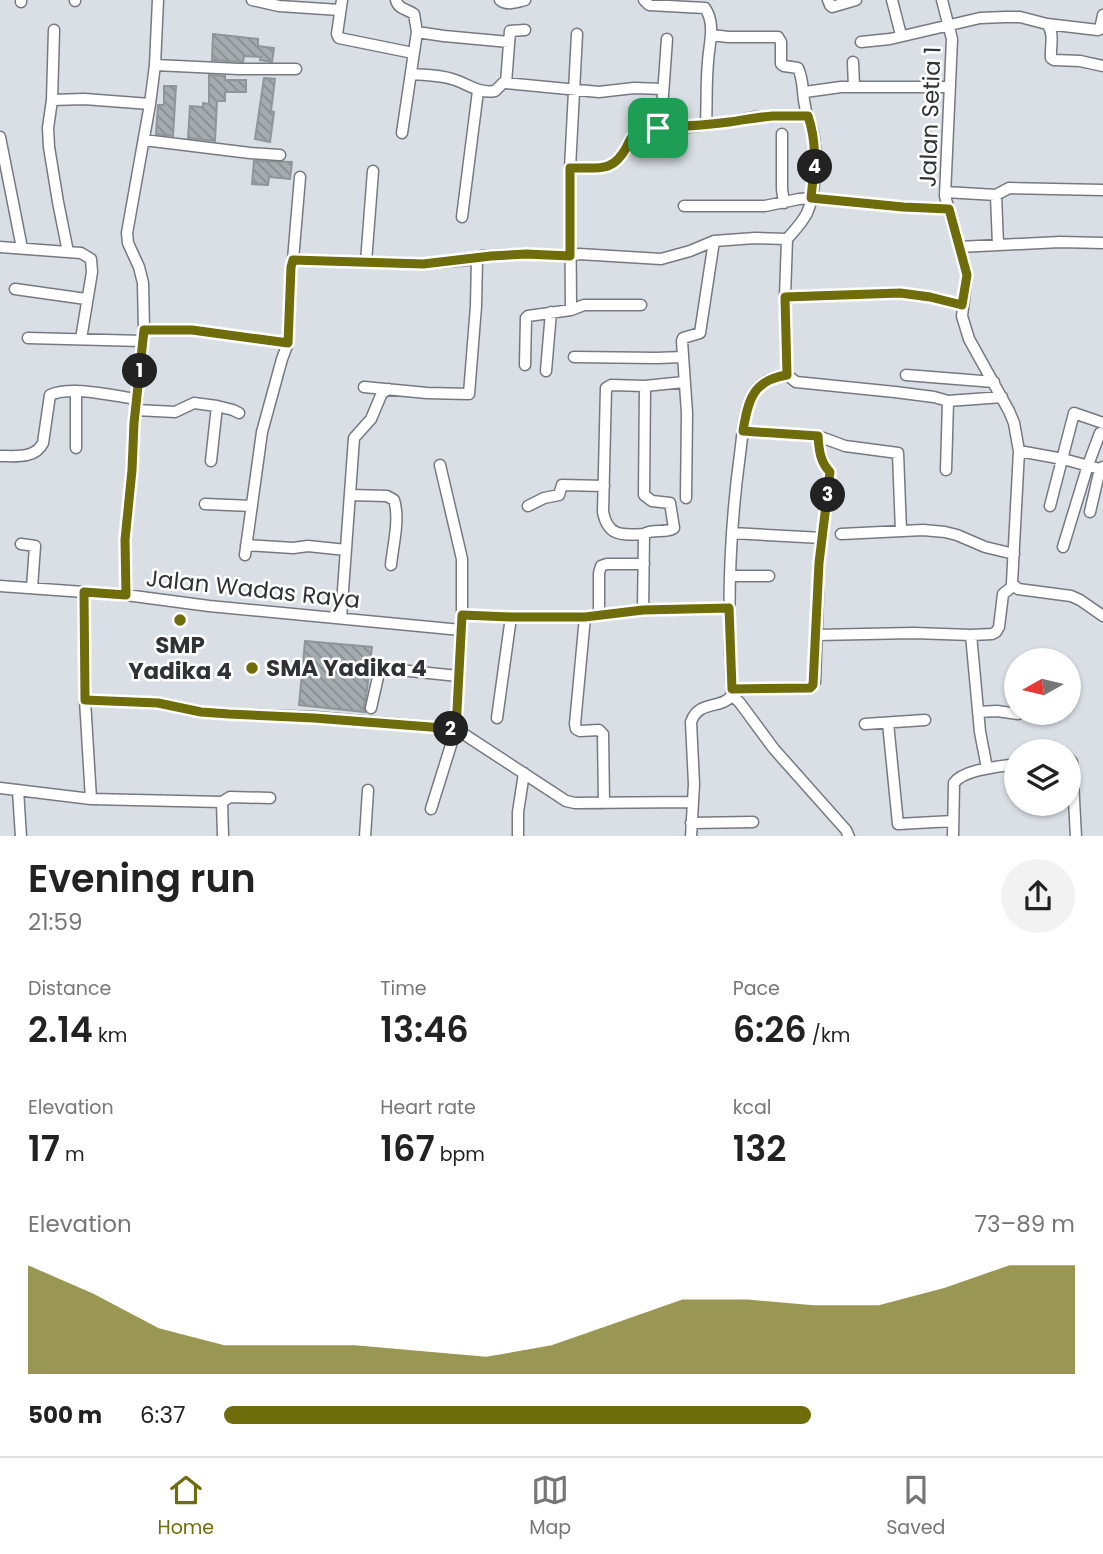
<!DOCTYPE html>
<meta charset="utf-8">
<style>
body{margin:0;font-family:Poppins,sans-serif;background:#f2f2f2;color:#222;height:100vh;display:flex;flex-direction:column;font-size:26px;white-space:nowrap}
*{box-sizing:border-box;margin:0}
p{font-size:23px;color:#767676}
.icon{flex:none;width:38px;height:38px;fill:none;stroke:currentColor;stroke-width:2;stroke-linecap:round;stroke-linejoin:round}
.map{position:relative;height:836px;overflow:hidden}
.details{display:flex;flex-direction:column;background:#fff;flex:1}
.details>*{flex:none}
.needle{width:46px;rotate:262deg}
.buttons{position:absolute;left:1004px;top:648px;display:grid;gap:14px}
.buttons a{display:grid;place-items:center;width:77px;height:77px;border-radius:50%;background:#fff;box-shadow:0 2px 5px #0004;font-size:35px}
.pin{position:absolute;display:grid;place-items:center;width:60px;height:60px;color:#fff;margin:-30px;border-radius:14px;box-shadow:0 4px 10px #0006}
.km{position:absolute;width:35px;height:35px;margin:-18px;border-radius:50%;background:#222;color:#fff;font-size:19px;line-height:35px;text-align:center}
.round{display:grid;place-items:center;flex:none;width:74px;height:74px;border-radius:37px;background:#f2f2f2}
.overview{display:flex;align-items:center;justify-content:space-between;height:119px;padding:0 28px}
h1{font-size:38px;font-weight:600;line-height:52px}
.figures{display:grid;grid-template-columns:repeat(3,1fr);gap:10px;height:119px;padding:7px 28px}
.figures div{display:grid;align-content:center}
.figures b{font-size:35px;font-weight:600}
.figures small{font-size:19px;font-weight:400}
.figures p{font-size:19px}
.chart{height:196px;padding:14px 28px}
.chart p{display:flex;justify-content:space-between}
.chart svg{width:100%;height:126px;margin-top:7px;fill:#6f6c0b;opacity:.7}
ul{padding:0 28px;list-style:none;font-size:23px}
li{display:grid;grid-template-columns:112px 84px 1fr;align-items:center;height:52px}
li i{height:18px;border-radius:9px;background:#6f6c0b}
.dock{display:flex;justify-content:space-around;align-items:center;height:98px;border-top:2px solid #e0e0e0;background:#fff;font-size:19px;color:#767676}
.dock a{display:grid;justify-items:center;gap:4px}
.dock .current{color:#6f6c0b}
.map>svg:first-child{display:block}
</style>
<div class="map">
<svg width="1103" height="837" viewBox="0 0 1103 837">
<defs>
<pattern id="building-back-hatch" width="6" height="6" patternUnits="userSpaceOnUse" patternTransform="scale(1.75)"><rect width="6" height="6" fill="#a4acb0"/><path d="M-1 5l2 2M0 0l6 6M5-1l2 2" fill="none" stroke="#868d90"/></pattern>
</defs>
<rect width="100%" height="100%" fill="#dadfe6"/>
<path fill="url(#building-back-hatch)" stroke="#8e969a" stroke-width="2" d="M213 34 258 39V46L274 48 272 62 260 60 261 57 244 56 243 62 212 60Z
M209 75 225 76V80H246V92H225V101H217L215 141 188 138 190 106 203 107V103L209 104Z
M264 78 275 79 271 111 274 112 270 142 255 139Z
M164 86H176L173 136 156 134 158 105H164Z
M254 161 292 162 290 179 269 177 268 185 252 184Z
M305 641 372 647 367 690 364 706 365 712 299 705Z"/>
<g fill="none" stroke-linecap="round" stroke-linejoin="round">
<g stroke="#767a80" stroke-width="13">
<path id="minor" d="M21 0V2
M252 0 279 6 340 10
M342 0 337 34 339 38 413 53
M396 0C398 9 407 9 414 14L417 32 402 133
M500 0C507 6 516 2 525 0
M644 0 649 5 705 8C716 24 709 44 708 62 706 82 707 103 706 124
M828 0 830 5 832 7 856 0
M892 0 901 35
M942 0 952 39 945 196 967 275 962 316 969 339 1009 411 1014 423 1019 451 1012 583 1018 589 1071 596 1080 600 1103 616
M75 1V0
M1047 24C1055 34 1050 46 1051 58L1054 60 1080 61 1103 66
M54 30 52 100 48 128 49 147 58 202 68 252
M417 32 444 36 509 42
M712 35 728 37H778L781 42V64L784 66 798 68C804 81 802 93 805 106 806 115 811 123 813 132 817 153 816 194 807 213 802 223 794 231 787 239
M861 42 890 39 980 18 1005 17H1020L1047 24 1098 30 1100 29 1103 15
M853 62 854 87
M155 65 239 69H296
M411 74C424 75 439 75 452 79 467 83 478 94 495 91L503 83H506L510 31 525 30
M506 83 599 92 634 88 663 89
M805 92 841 87H950
M52 100 84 99 150 104
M658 128 662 109 667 39
M782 134V189L784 203
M0 137 22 248
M144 140 250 153 280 155
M570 168C596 167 612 174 626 148 630 140 632 133 640 129L680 128 730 122 754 117 808 116
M945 192 996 195 1009 188 1103 190
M996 195 998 245
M684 206H765L799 199 811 198 903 207 949 209
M462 217 478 91
M787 239 785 297 787 375
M0 247 81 253 91 259 92 272 81 339
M959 247 1060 242 1103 243
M293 260 423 264 477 259 482 256 526 254 570 256 579 254 661 259 690 251 714 241 755 238 787 239
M366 262 373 171
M15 289 86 299
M785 297 900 293 930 297 962 305
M571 310 570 168 577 34
M144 330H192L288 343
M28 338 143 341
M574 357 657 358 682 357
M525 365 526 318 528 316 571 310 584 305H641
M546 371 551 312
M906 375 994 382
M364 387 427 393 469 394 476 306 477 259
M136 410 175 412 194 403 217 406 233 410 239 413
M743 431 818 436 845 446 898 453 901 531
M76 448V391
M1019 451 1063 459 1100 469
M0 456C15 456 35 459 43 443L50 395C70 385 114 396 137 399
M211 461 217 406
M946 470 948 401
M350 495 387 496 394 500C400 519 393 545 391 565
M686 498 687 413 682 341 683 338 700 333 714 241
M205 504 252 506
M528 506 544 498 559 495 562 485 604 486
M1050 506 1074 413 1103 423
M1090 512 1100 469 1103 467
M732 533 822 538
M644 534C653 528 666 534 674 528L670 503 652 501 644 495 645 386 684 382
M841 534 923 530 945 532 957 535 985 547 1014 554
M21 544 35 546 32 588
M246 545 293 548 308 546 346 550
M1063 547 1088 465 1100 433
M245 555 262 432 282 359 288 343 291 267 293 260 300 177
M730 576H769
M0 586 126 595 209 606 461 630
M84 592 85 700 91 799
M126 595 125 540 132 470 134 423 144 330 143 283 139 267 128 243 127 233 150 104 155 65 158 0
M643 610 644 534C622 535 608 537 603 512L606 388 611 385 645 386
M462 615 511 617H585L643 610 729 608
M599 615V573L601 566 607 564H644
M585 617 575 724 576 729 580 731 599 730 603 734 604 803
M341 618 354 438 371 419 382 393 389 389
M816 635 914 633 971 635 992 634 996 632 999 627 1003 594 1013 586
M971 635 980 732 987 768
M732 689 810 688 815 682 819 563 830 472C820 462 819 450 818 436
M85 700 158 703 201 712 229 714 314 717 456 729 566 801 575 803 692 802
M371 708 380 668 458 676
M978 712 997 711 1018 714
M497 718 511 617
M888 723 898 824 953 821
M865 724 925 720
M1069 759 1072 762 1076 837
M0 788 91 799 222 802 230 797 270 798
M18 790 21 837
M222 802 223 837
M431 809 456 729 462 615V559L440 465
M691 823 753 822
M365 837 368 790
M518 837V812L524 773
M691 837 694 784 691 722C699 699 722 710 732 695
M849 837 846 830 774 749 740 703 732 695C727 614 729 534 740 454 743 433 743 409 755 391 763 380 774 377 787 375L796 382 895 392 934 397 948 401 1002 397
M953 837 954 783C964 769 999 767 1017 764"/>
</g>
<use href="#minor" stroke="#fff" stroke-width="10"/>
</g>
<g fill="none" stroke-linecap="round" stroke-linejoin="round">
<g stroke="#fff" stroke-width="14">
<path id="route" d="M773 116H808C818 146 814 168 811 198L903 207 949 209 967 275 962 305 930 297 900 293 785 297 787 375C753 380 748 400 743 431L818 436C819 450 820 462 830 472L819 563 813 685 810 688 732 689 729 608 643 610 585 617H511L462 615 456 729 314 718 229 714 201 712 158 703 85 700 84 592 126 595 125 540 132 470 134 423 144 330H192L288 343 291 267 293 260 423 264 491 256 526 254 570 256V168C597 167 612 174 626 148 630 140 633 133 640 129 670 127 699 126 729 122 744 120 758 117 773 116Z"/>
</g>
<use href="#route" stroke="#6f6c0b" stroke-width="9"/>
</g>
<g fill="#6f6c0b" stroke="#fff" stroke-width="2.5">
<circle cx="180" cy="620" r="7"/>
<circle cx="252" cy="668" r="7"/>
</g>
<g text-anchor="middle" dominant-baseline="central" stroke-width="5" stroke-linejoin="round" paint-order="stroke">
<g font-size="23" fill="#313235" stroke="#fff">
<text transform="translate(930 117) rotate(-88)">Jalan Setia 1</text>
<text transform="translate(253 589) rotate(6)">Jalan Wadas Raya</text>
</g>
<g font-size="23" font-weight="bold" fill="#313235" stroke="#fff">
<text x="180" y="645">SMP<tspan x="180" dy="26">Yadika 4</tspan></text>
<text x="266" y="668" text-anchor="start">SMA Yadika 4</text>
</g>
</g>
</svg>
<div class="buttons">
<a><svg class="needle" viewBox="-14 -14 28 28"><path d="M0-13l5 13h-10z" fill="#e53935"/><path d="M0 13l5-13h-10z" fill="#767676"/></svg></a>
<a><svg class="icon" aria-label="layers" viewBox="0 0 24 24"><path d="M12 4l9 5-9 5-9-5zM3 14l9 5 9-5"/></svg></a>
</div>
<div class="pin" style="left:658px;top:128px;background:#1e9e55"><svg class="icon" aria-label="arrive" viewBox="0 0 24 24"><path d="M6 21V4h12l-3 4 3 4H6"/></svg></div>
<b class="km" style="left:140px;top:371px">1</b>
<b class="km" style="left:451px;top:729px">2</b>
<b class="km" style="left:828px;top:495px">3</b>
<b class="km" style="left:815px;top:167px">4</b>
</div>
<section class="details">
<div class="overview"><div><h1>Evening run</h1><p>21:59</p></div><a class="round"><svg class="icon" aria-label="share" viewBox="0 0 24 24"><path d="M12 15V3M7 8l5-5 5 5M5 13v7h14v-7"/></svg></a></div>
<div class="figures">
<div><p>Distance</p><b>2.14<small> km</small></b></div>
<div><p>Time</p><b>13:46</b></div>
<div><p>Pace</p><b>6:26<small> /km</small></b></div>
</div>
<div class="figures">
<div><p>Elevation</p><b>17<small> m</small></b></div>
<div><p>Heart rate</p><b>167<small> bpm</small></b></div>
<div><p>kcal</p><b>132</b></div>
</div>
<div class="chart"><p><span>Elevation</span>73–89 m</p>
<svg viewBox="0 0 160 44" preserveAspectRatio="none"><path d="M0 44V6L10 16L20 28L30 34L40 34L50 34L60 36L70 38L80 34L90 26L100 18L110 18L120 20L130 20L140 14L150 6L160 6V44z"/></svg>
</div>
<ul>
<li><b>500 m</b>6:37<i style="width:69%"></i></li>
</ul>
</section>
<nav class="dock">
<a class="current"><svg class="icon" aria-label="home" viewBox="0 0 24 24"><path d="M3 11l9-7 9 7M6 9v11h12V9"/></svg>Home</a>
<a><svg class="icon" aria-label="map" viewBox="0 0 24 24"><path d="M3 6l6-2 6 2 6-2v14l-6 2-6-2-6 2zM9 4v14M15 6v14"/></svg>Map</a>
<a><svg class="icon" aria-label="saved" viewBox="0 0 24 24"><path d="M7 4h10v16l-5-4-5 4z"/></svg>Saved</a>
</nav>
